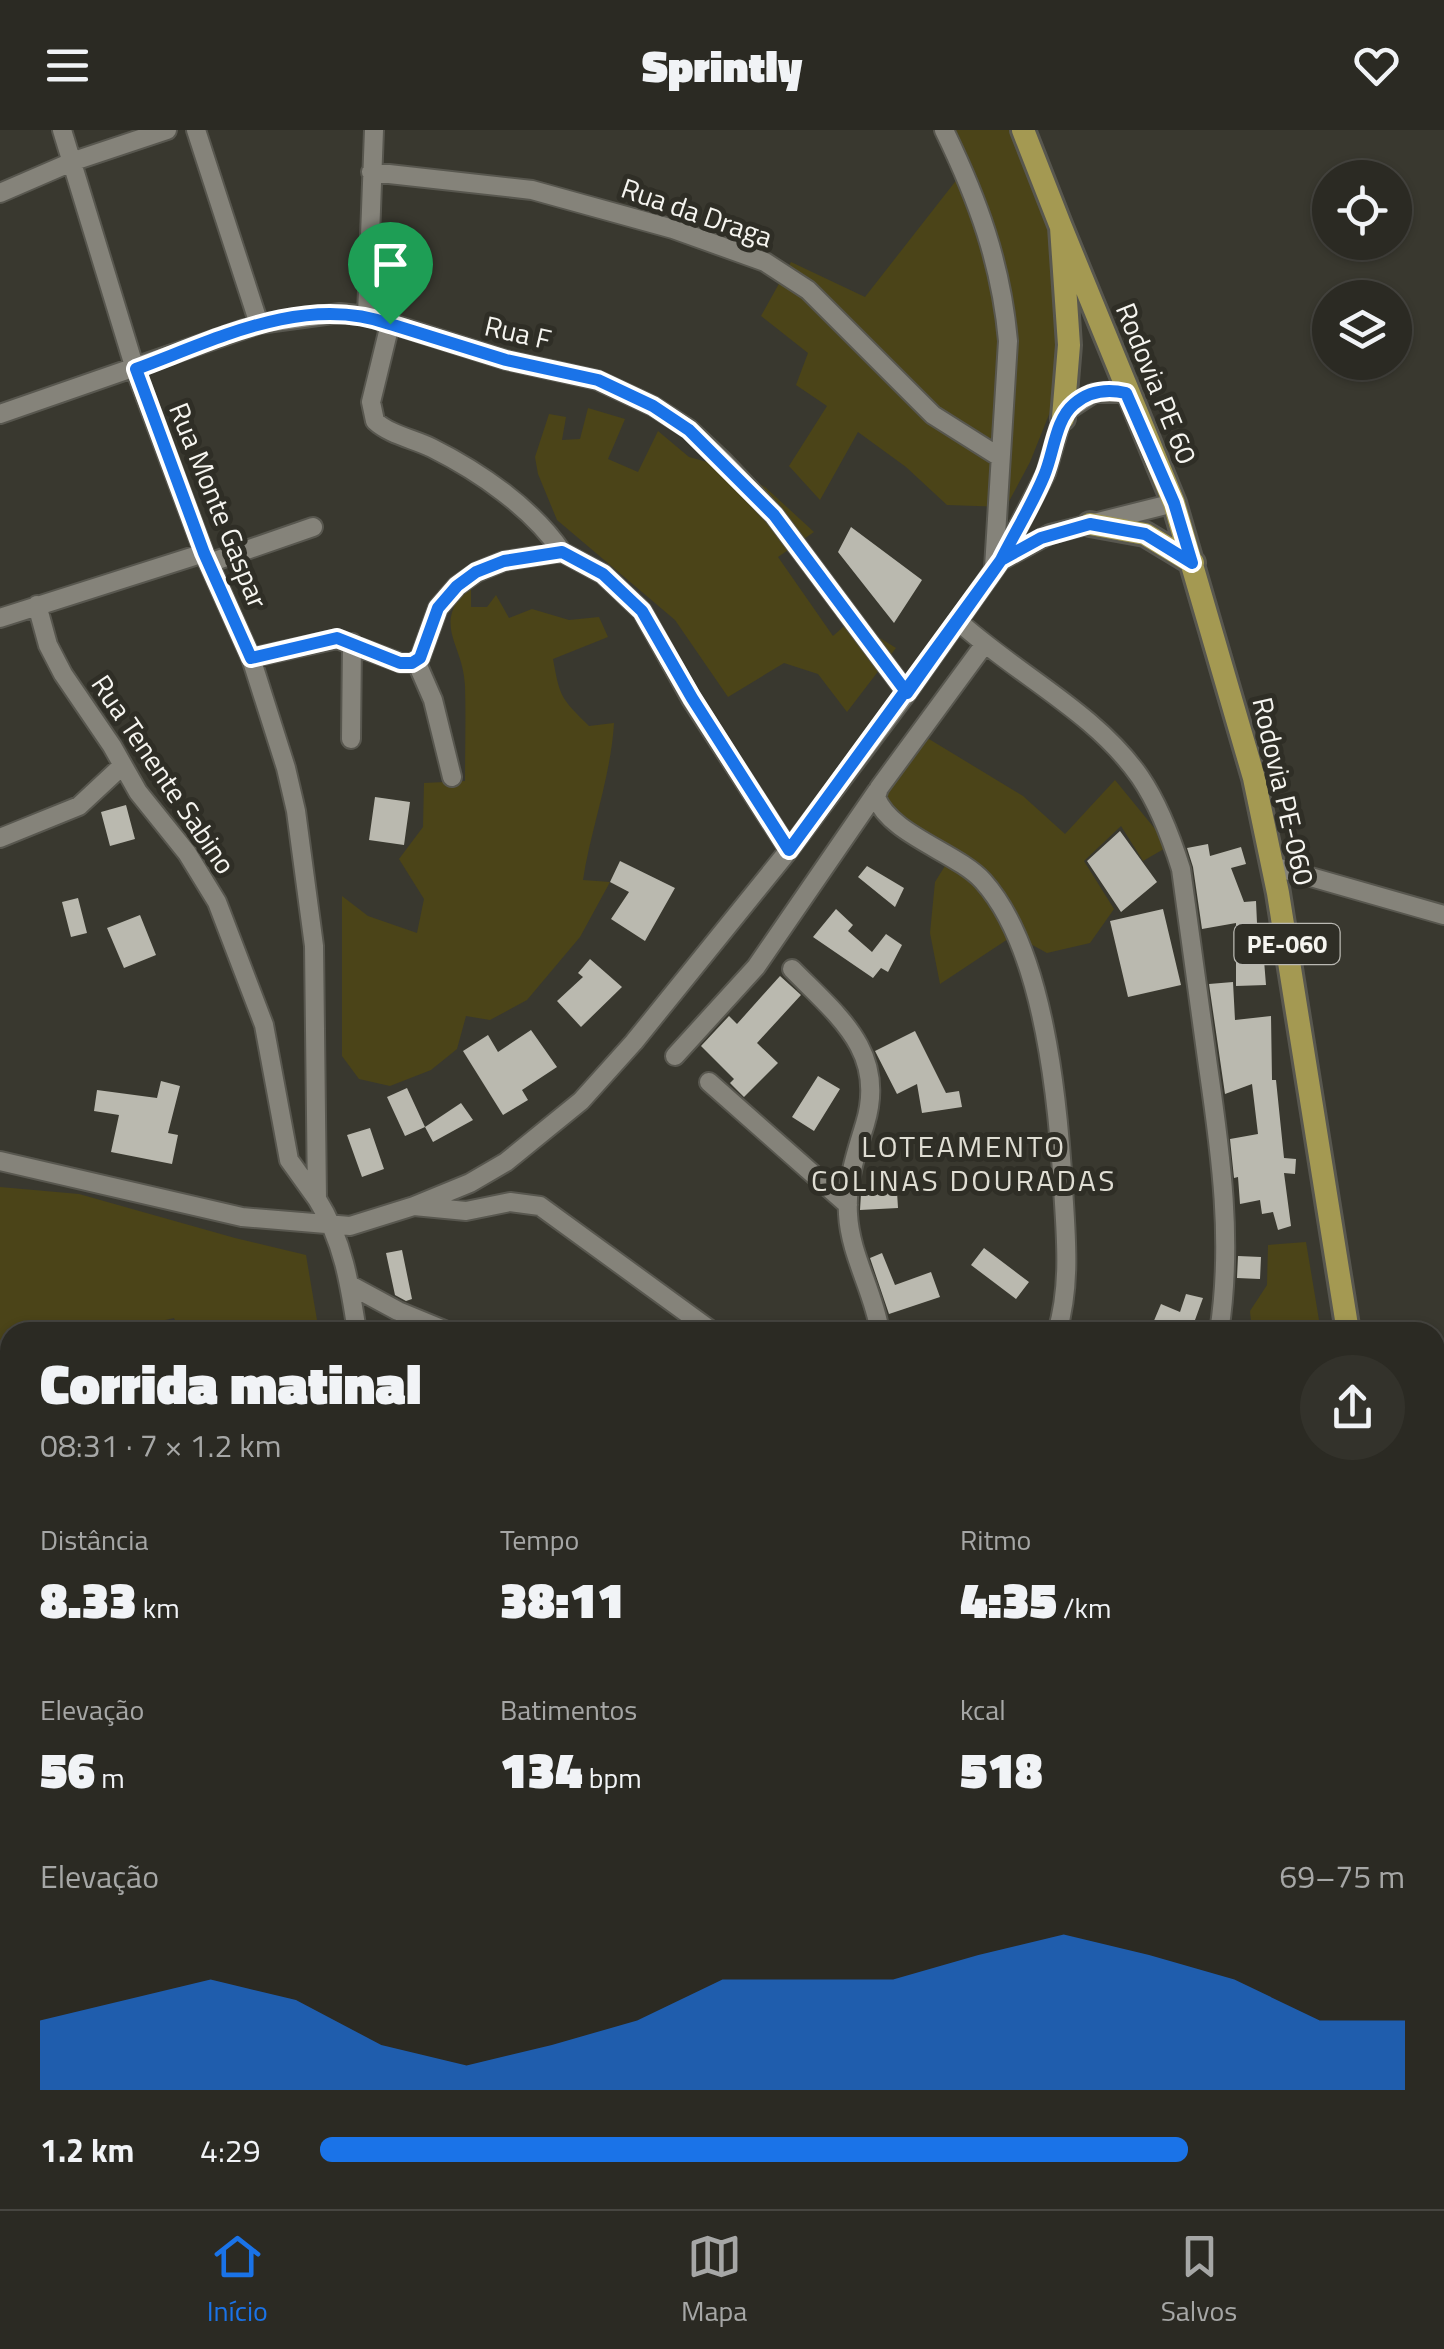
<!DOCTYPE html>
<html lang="pt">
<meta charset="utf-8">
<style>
body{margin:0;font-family:"Titillium Web",sans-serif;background:#33322b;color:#f1f3f6;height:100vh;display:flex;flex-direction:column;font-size:38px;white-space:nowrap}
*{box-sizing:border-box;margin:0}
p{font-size:32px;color:#a6a7a6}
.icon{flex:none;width:55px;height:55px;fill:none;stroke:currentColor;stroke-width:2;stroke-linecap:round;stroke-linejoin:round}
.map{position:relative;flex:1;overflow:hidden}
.sheet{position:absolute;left:0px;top:1192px;width:1445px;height:888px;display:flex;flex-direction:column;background:#2b2a23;border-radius:30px 30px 0 0;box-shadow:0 2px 8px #0004,0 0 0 2px #474641}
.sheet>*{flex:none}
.controls{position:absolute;left:1312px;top:30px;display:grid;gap:20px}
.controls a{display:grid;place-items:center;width:100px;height:100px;border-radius:50%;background:#2b2a23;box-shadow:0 2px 8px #0004,0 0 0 2px #474641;font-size:50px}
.pin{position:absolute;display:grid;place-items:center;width:85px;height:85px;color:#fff;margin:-102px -42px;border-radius:50% 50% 50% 0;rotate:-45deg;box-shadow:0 0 10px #0007}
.pin .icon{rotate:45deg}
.round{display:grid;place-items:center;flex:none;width:105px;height:105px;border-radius:52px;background:#33322b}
.overview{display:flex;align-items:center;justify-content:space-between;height:170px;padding:0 40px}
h1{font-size:55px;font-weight:800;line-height:75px}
.metrics{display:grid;grid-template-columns:repeat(3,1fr);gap:15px;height:170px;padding:10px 40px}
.metrics div{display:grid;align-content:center}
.metrics b{font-size:50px;font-weight:800}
.metrics small{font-size:28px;font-weight:400}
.metrics p{font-size:28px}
.chart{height:280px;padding:20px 40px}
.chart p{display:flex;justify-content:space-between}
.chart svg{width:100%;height:180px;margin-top:10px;fill:#1a73e8;opacity:.7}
ul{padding:0 40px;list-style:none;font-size:32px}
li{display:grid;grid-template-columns:160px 120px 1fr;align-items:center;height:75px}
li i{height:25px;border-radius:12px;background:#1a73e8}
header{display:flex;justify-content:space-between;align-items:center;height:130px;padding:0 40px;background:#2b2a23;font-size:45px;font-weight:800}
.menu{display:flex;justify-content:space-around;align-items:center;height:140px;border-top:2px solid #474641;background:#2b2a23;font-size:28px;color:#a6a7a6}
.menu a{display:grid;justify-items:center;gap:5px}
.menu .current{color:#1a73e8}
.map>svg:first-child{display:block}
</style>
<header><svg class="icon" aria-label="menu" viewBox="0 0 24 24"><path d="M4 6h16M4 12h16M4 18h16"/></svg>Sprintly<svg class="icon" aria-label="heart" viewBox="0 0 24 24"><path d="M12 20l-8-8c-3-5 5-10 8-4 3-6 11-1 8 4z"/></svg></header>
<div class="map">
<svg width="1444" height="2079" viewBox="0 0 1444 2079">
<rect width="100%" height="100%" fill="#39382f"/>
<path fill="#4b4418" d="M956 0H1009L1050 94 1062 234 1056 267 1030 332 1006 377 947 375 906 337 858 302 820 370 789 336 827 276 796 255 808 223 761 186 791 132 865 167 969 34Z
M588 278 625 289 608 329 638 342 658 301 689 327 729 338 765 357 814 402 778 427 833 506 851 490 896 518 847 582 818 544 784 533 728 567 675 490 557 390 538 344 535 327 549 284 566 287 562 310 580 309Z
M471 453V477H487L496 465 509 488 532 479 569 490 599 487 608 507 553 529C560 568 561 568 589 596L614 593C611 646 591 698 583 750L610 752 580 807 527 870 490 890 466 886 457 919 431 940 390 956 359 949 342 926V766L368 786 417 803 424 769 399 729 423 697 424 653 465 651C465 620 466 587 465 556 463 510 430 497 471 453Z
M924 606 1023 666 1065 704 1115 650 1169 716 1143 731 1121 696 1084 731 1114 779 1090 813 1047 823 1014 805 940 854 930 803 935 752 953 723 914 700 880 667Z
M0 1057 79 1064 235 1108 306 1125 319 1202H180L174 1188 127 1199 126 1202H10V2070H290L289 2078 0 2079Z
M1306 1112 1321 1202H1252L1250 1181 1267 1155 1268 1115Z
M1435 1696 1444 1715V1831L1435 1816Z"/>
<path fill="#bab9af" d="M851 397 922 450 894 493 838 422Z
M375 667 410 672 404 715 369 710Z
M126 675 135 709 110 716 101 682Z
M1120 701 1157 752 1121 782 1087 731Z
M1208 714 1210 726 1241 717 1246 734 1231 738 1244 772 1256 771 1257 793H1261L1266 855 1236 856V793L1202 799 1193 737 1187 718Z
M620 731 675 758 645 811 611 789 629 762 610 752Z
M867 736 904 758 895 777 858 747Z
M78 768 87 803 71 807 62 772Z
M836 779 853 795 848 801 872 822 886 804 902 815 888 842 881 838 873 848 813 807Z
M1163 779 1181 855 1128 867 1110 791Z
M140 785 156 825 124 838 107 798Z
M590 829 622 857 581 897 557 871 583 847 578 843Z
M780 846 801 865 757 913 778 933 744 967 730 953 734 949 701 916 729 886 737 894Z
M1233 852 1235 890 1271 886 1272 950H1276L1284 1028 1296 1029 1295 1044 1284 1043 1291 1096 1278 1100 1273 1082 1262 1084 1260 1070 1240 1074 1238 1047 1234 1048 1230 1009 1258 1004 1252 954 1225 964 1209 854Z
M531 900 557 937 522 960 528 970 503 985 463 921 488 905 498 922Z
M915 901 946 963 959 961 962 977 922 983 917 954 897 964 875 921Z
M818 946 840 959 814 1001 792 987Z
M161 951 180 956 168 1003 178 1005 172 1034 111 1022 119 985 94 981 97 960 157 968Z
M407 958 425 997 405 1006 387 967Z
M461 973 473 990 433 1012 425 997Z
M370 998 384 1039 362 1047 347 1005Z
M897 1062 898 1078 860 1080 861 1064Z
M984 1118 1029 1152 1016 1169 971 1135Z
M402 1120 412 1169 406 1171 395 1165 386 1123Z
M882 1123 895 1155 931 1142 940 1167 889 1184 870 1128Z
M1238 1126 1261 1127 1260 1149 1237 1148Z
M1186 1164 1203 1168 1195 1190 1207 1196V1202H1177L1153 1193 1161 1174 1180 1182Z"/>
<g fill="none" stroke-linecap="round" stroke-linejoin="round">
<g stroke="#58574f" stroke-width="22">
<path id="minor" d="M62 0 135 239 204 423 251 528 286 638 296 681 314 816 317 1069C343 1110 350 1155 357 1202
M196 0 259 194
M944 0C978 70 1001 133 1008 211L994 438
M371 42 532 60 673 99 765 132 808 160 933 285 998 326
M0 63 74 31 167 0
M367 186 374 0
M390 194 371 272 375 291C390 305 414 309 432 318 480 342 532 378 562 422
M0 284 259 194 340 183 367 186 506 230 597 250 653 276 689 299 724 332 774 385 907 563
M1002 430 1050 404 1174 373
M209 433 313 397
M37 475 48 515 63 544 112 616 138 662 187 723 217 772 264 895 289 1030 317 1069
M0 488 204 423
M958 491C1016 544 1095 582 1140 647 1159 675 1171 707 1181 739 1190 805 1199 871 1208 936 1221 1025 1233 1113 1219 1202
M984 515 879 658 876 667C889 704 958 723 983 751 1044 819 1058 970 1063 1058 1066 1106 1071 1155 1057 1202
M251 528 337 509 401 533H412L420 528 438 478 457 456 477 442 504 431 562 422 603 444 642 481 691 569 789 720
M416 531 433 570 452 647
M351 609 352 513
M0 708 79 676 122 636
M1272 736 1444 785
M792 839C838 886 887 922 865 994 856 1023 846 1053 848 1084 850 1125 874 1162 880 1202
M675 926 756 837 877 661
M709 952 848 1075
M0 1031 242 1087 350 1096 414 1076 470 1053 506 1032 581 971 634 912 789 720 907 563 1001 430 1046 343 1060 295 1068 280 1094 263H1126
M414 1076 466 1081 510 1072 540 1076 713 1202
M350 1155 398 1181 449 1202
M1435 1930 1444 1944
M1435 2065 1444 2059
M929 2070 934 2079
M1057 2070 1062 2079
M1156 2070 1162 2079
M1262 2070 1268 2079
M1388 2070 1393 2079
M443 2079V2070
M585 2079 586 2070
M679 2079V2070
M1413 2079 1427 2070"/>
</g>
<g stroke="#58574f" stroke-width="28">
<path id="major" d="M1023 0 1061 97 1069 215 1063 288
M1061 97 1174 373 1254 648 1278 763 1348 1202
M1090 394 1145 404 1193 433
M1435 1590 1444 1615"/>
</g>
<use href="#minor" stroke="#85837a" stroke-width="18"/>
<use href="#major" stroke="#a49952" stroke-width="22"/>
</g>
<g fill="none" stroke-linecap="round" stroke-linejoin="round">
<g stroke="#fff" stroke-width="20">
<path id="route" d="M390 194C305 163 215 210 136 239L204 423 251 528 337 508 400 533H412L420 528 438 478 457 456 476 442 504 431 562 422 603 444 642 481 692 568 789 720 1001 430 1041 408 1090 394 1145 404 1192 433 1174 373 1126 263C1108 259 1089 261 1074 274 1055 290 1054 323 1044 346 1032 375 1015 402 1001 430L994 440 907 563 774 385 689 300 653 276 598 250 506 230 390 194"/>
</g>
<use href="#route" stroke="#1a73e8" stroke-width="12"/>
</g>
<g text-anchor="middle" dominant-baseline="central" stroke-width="10" stroke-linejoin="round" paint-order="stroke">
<rect fill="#2f2e26" stroke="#bab9b3" stroke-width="2.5" x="1234.5" y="794" width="105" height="40" rx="8"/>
<g font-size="25" font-weight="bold" fill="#f6f5f0">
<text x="1287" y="814">PE-060</text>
</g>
<g font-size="28" fill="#f6f5f0" stroke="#2f2e26">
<text transform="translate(697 82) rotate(19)">Rua da Draga</text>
<text transform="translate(518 202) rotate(13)">Rua F</text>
<text transform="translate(1157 253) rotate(68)">Rodovia PE 60</text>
<text transform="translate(219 375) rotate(68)">Rua Monte Gaspar</text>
<text transform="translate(164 644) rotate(56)">Rua Tenente Sabino</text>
<text transform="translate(1284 661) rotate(77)">Rodovia PE-060</text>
</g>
<g font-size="30" letter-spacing="2.5" fill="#dfddd3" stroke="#2f2e26">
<text x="964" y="1016">LOTEAMENTO<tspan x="964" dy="34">COLINAS DOURADAS</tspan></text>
</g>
</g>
</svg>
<div class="controls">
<a><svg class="icon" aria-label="locate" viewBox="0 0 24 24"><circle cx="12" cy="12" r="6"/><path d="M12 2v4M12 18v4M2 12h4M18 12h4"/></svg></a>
<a><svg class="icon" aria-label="layers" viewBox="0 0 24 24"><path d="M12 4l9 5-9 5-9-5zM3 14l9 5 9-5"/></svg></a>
</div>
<div class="pin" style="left:390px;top:194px;background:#1e9e55"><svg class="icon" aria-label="arrive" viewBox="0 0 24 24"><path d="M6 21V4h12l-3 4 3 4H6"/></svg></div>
<section class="sheet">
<div class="overview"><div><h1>Corrida matinal</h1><p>08:31 · 7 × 1.2 km</p></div><a class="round"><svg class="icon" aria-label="share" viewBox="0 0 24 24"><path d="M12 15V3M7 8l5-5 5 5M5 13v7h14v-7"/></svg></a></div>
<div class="metrics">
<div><p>Distância</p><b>8.33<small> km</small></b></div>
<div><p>Tempo</p><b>38:11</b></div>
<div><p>Ritmo</p><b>4:35<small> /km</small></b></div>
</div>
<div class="metrics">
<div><p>Elevação</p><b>56<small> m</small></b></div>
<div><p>Batimentos</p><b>134<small> bpm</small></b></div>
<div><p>kcal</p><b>518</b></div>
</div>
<div class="chart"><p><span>Elevação</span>69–75 m</p>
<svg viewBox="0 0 160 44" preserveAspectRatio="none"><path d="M0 44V27L10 22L20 17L30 22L40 33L50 38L60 33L70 27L80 17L90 17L100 17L110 11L120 6L130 11L140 17L150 27L160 27V44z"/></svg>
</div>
<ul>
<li><b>1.2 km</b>4:29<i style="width:80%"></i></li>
</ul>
</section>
</div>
<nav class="menu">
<a class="current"><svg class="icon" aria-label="home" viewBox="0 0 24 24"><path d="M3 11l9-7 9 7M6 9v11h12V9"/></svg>Início</a>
<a><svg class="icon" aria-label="map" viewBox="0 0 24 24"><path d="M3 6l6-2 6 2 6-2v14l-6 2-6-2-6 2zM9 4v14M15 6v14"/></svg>Mapa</a>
<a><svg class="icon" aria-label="saved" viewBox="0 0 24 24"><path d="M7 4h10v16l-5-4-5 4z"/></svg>Salvos</a>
</nav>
